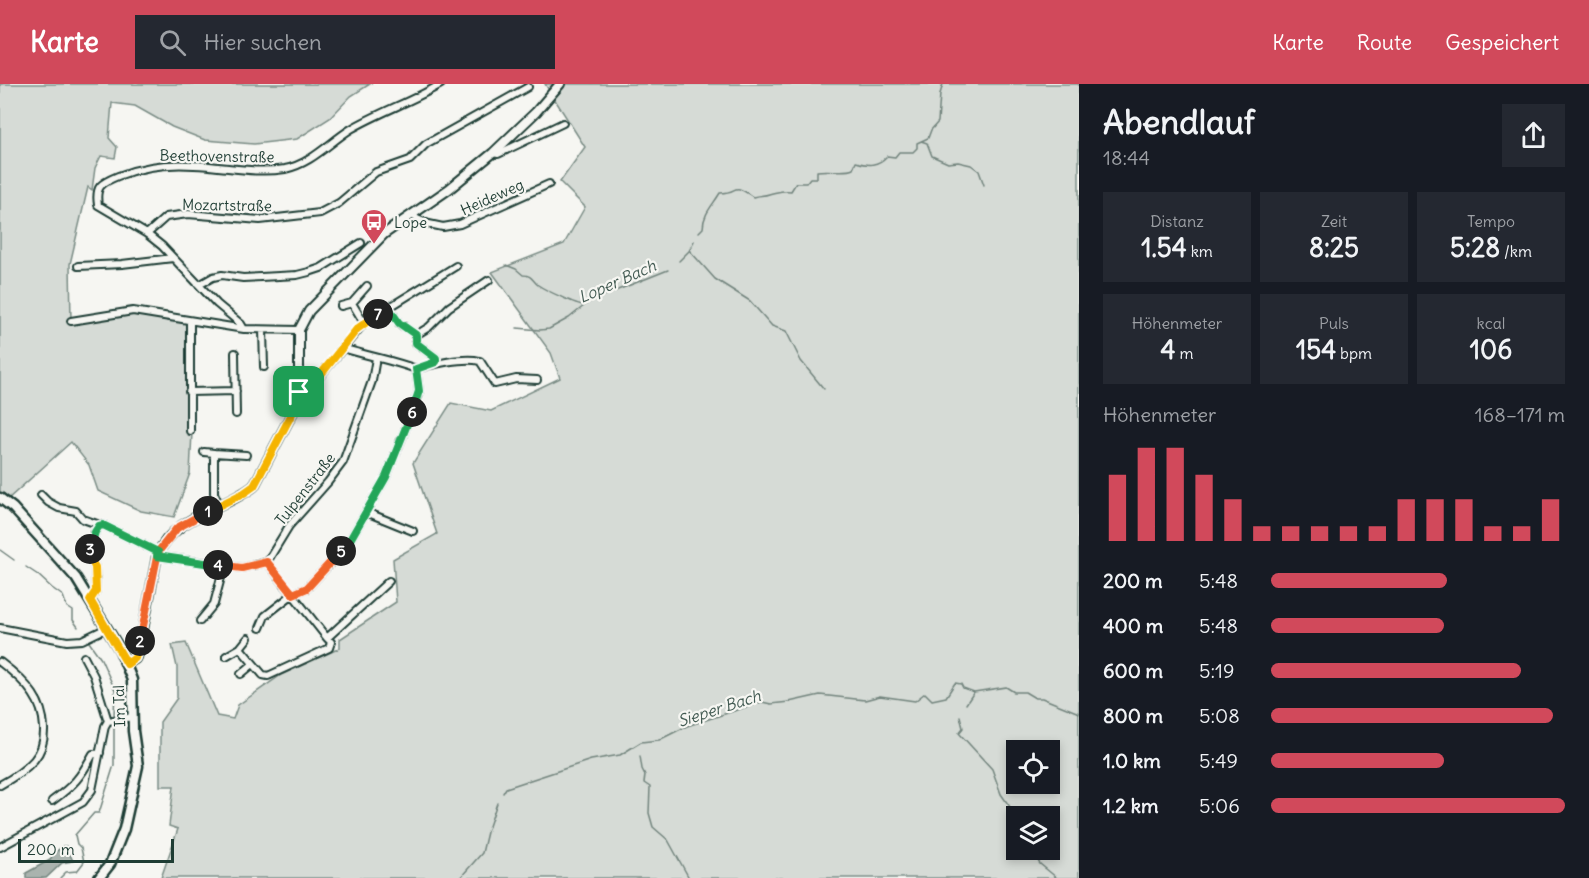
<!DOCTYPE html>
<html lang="de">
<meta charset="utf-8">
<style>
body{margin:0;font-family:Delius,sans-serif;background:#242831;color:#f1f3f6;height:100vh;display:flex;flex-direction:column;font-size:22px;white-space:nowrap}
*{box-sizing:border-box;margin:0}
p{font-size:20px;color:#9ea1a6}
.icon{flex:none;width:33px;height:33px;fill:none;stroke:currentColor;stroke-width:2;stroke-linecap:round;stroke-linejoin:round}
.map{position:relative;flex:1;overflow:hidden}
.details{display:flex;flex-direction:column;background:#171b24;width:510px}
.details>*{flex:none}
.fabs{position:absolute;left:1006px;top:656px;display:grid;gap:12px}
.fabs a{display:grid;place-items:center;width:54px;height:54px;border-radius:0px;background:#171b24;box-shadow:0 3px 9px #0003;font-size:30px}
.scale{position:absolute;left:18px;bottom:15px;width:156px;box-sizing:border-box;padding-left:6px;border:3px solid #1f3d34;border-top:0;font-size:16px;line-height:21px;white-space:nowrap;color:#1f3d34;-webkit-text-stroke:4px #f6f6f2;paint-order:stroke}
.pin{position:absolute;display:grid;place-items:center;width:51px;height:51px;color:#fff;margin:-26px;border-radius:12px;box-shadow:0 3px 9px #0006}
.km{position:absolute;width:30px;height:30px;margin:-15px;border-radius:50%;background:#222;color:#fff;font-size:16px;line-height:30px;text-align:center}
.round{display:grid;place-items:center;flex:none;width:63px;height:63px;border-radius:0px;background:#242831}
.head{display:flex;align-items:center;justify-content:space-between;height:102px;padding:0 24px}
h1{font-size:33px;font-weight:800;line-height:45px}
.stats{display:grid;grid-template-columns:repeat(3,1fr);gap:9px;height:102px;padding:6px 24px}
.stats div{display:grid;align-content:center;border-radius:0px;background:#242831;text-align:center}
.stats b{font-size:26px;font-weight:800}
.stats small{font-size:16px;font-weight:400}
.stats p{font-size:16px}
.chart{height:168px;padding:12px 24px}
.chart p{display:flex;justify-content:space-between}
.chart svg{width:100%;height:108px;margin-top:6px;stroke:#d1495b;stroke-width:6}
ul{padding:0 24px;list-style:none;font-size:20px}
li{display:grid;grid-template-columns:96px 72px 1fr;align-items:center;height:45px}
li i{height:15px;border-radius:8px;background:#d1495b}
header{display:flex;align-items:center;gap:36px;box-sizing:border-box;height:84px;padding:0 30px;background:#d1495b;color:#fff}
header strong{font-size:28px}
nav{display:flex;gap:33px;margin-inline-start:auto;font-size:21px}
.search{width:420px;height:54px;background:#242831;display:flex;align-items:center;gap:15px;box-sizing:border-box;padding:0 21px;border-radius:0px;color:#9ea1a6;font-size:22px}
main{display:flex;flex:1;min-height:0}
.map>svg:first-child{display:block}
</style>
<header>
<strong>Karte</strong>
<div class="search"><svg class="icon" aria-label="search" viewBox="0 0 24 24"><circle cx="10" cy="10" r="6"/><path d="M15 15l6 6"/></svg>Hier suchen</div>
<nav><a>Karte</a><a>Route</a><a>Gespeichert</a></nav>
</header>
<main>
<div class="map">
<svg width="1079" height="794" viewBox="0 0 1079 794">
<rect width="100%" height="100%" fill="#f6f6f2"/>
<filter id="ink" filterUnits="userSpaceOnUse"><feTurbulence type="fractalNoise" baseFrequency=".0167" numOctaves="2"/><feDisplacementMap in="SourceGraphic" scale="12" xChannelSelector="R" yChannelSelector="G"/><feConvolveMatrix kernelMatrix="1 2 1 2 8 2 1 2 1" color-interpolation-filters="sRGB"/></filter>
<g filter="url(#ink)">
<path fill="#d6dbd6" stroke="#7a8c85" stroke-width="1.5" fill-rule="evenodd" d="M0 0H370L351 12 330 34 297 55 254 60 205 56 172 43 135 22 112 19 109 54 117 63 115 74 101 72 95 84 92 106 88 103 70 180 71 238 132 228 186 239 188 308 192 348 190 389 174 433 141 427 98 407 89 381 71 358 8 415 0 410Z
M545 0H1079V794H161L178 745 169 742 174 702H160V638L177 614V583L172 561 186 559 217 632 233 635 238 621 281 591 340 564V555L396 518 393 475 437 450 413 379 451 319 491 327 560 294 551 269 492 188 564 160 585 123 560 98 585 63ZM1017 666H1050V699H1017ZM1017 732H1050V765H1017Z"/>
<path fill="#aab3ae" stroke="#72847d" stroke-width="1.5" d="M63 762H66L73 777 62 779 46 794H26V789L50 776 53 770Z"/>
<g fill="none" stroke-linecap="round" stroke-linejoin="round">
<path stroke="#72847d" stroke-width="1.5" d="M921 57 927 59 932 72 948 79 958 78 971 81 979 87 984 101
M699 148 703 144C703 130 713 121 720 109 741 109 730 97 753 113 759 111 764 112 769 110 778 108 781 106 791 107L796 99H806L810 94H817V87C829 85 846 89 853 85L856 78C868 82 878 82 887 72L895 73 899 68H913L917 64V59L928 54 931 46 938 38 940 10 943 0
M690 167 715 195 750 217 772 242 786 247 801 277 824 305
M679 177 689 167 694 157
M506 181 516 185 523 191C532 191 532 196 538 201 545 206 577 221 584 221
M517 244 540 246 549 245 569 234 590 217 668 186
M0 466 14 476
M26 483 38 491 52 504 63 512 67 523 73 527V536L78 543
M89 558 101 575 115 606 114 631
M966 620 974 608 1006 603 1014 608H1025L1035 614H1042L1079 629
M960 632 963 644 959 649 992 685 1001 710 1017 733
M640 672 642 685 645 691 644 699 650 703 649 729 653 743 668 756 689 794
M503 709 506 704 591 676 620 671 641 658 659 656 687 642 762 618 771 620 789 618 820 611 865 616 880 612 915 617 925 609 932 616 946 613 955 599 961 600 963 604 974 608
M1031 765 1040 780 1057 794
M60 794 66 788 77 787 84 778 81 764 77 760 75 751 94 729H99L114 681V641
M460 794 482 769 487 748 497 719"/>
<g stroke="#1f3d34" stroke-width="10">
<path id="minor" d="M493 69 498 70 563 39
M412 130 417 135 429 140 443 143 460 140 549 100
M147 150 166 133 188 130 260 136 320 129 339 119 376 88 410 76 426 60 528 3
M78 182 122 180 173 174
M199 201 213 193 222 191 243 194 297 191 309 188 321 184 361 159
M352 219 367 202
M341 222 352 219 364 239
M388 223 399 239 416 251V259L436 274V278
M71 237 133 227 244 245
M190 237V347
M263 246 264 283
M299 246 244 245 241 240 217 220 162 162 147 150 98 121C95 102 101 99 118 92 143 82 166 79 194 81 224 82 255 90 285 85 311 80 330 58 351 45 380 28 413 17 441 0
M416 251 429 243 449 223 489 196
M343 264 364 239 456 182
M235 269 236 330
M416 285C432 280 464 273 480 277L495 300 516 295 537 296
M189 308 236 307
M204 368 214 369V409L220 422
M214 369 246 371
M41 411 48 418 59 424 76 427 83 435 97 440 99 442 103 441 158 468
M366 428 413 447
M157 472 242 484 267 478
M267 478 289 442 328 398 343 378 372 297 376 274
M267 478 327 554 389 497
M90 516 96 507 95 483 90 475V467L95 448 99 442
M200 537 214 520 224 482
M0 544 67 557 82 556 107 544
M260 544 265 532 293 510 307 504 347 461 386 393 403 351 419 307 416 285C392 276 367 272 343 264L310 304 299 308
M240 564 248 554
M226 572 240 564 263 591 268 592 329 564 331 558 327 554
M84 573 94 592 108 637 133 633
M0 578C12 587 25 598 33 610 46 629 49 659 34 676 25 686 11 695 0 701
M241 590 253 580
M52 717C74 701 80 694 93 670L100 669
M0 763 83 718 92 706 105 642 108 637"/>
</g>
<g stroke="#1f3d34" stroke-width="12">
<path id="tertiary" d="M127 580 135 575 139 567 157 472C174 431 222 427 254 402L296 322 299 308V246L309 227 384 150 449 105 493 69 536 28 560 0"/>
</g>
<g stroke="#1f3d34" stroke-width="13">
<path id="secondary" d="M0 414 13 424 76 494 120 566 132 596 133 647 138 682 124 745 110 780 99 794"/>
</g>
<use href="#minor" stroke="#f6f6f2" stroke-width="6"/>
<use href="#tertiary" stroke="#f6f6f2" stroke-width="8"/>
<use href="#secondary" stroke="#f6f6f2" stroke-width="8"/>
</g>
</g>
<g fill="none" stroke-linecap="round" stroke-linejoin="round" filter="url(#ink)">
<g stroke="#fff" stroke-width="12">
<path id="split-1" d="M208 427 244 409 254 402 296 322 299 308"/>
</g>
<g stroke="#fff" stroke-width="12">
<path id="split-2" d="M140 557 158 468 177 444 208 427"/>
</g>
<g stroke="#fff" stroke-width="12">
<path id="split-3" d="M90 465V475L95 483 96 507 90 516 127 580 135 574 140 557"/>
</g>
<g stroke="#fff" stroke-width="12">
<path id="split-4" d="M90 465 95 448 99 442 103 441 158 468 157 472 218 481"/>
</g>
<g stroke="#fff" stroke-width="12">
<path id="split-5" d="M218 481 242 484 267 478 293 510 307 504 341 467"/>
</g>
<g stroke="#fff" stroke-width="12">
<path id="split-6" d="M341 467 347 461 386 393 412 328"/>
</g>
<g stroke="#fff" stroke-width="12">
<path id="split-7" d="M378 230 388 223 399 239 416 251V259L436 274V278L416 285 419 307 412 328"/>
</g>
<g stroke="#fff" stroke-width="12">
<path id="split-8" d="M299 308 310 304 357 245 378 230"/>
</g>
<use href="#split-1" stroke="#f5b400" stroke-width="8"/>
<use href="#split-2" stroke="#f0652b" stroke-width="8"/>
<use href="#split-3" stroke="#f5b400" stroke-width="8"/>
<use href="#split-4" stroke="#22a559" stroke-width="8"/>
<use href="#split-5" stroke="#f0652b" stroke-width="8"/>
<use href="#split-6" stroke="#22a559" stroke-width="8"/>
<use href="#split-7" stroke="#22a559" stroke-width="8"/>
<use href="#split-8" stroke="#f5b400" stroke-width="8"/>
</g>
<defs>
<g id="bus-pin" transform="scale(1.35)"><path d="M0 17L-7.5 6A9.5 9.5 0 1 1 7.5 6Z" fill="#d1495b" stroke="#f6f6f2"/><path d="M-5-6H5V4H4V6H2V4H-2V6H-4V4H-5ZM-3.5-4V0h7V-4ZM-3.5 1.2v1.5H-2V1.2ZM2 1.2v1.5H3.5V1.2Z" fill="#fff"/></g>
</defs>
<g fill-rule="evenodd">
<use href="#bus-pin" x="374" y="138"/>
</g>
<g text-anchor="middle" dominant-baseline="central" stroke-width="4.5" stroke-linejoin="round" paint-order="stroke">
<g font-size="15" fill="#1f3d34" stroke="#f6f6f2">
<text transform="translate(217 72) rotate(1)">Beethovenstraße</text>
<text transform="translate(492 113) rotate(-24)">Heideweg</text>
<text transform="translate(227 121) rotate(1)">Mozartstraße</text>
<text transform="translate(305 405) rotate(-52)">Tulpenstraße</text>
<text transform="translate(119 622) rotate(-92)">Im Tal</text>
</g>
<g font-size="15" fill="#1f3d34" stroke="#f6f6f2" text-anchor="start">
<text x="394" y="138">Lope</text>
</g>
<g font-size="16" font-style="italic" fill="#425a52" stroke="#f6f6f2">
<text transform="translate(617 197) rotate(-24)">Loper Bach</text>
<text transform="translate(719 624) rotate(-18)">Sieper Bach</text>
</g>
</g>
</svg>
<div class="fabs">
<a><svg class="icon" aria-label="locate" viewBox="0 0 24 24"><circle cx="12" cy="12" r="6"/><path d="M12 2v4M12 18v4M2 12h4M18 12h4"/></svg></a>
<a><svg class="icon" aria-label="layers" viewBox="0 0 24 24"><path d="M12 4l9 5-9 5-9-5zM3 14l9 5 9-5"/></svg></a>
</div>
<div class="scale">200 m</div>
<div class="pin" style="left:299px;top:308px;background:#1e9e55"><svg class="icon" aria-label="arrive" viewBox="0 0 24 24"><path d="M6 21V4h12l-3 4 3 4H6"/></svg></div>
<b class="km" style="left:208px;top:427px">1</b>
<b class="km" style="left:140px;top:557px">2</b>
<b class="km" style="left:90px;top:465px">3</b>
<b class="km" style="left:218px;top:481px">4</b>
<b class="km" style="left:341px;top:467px">5</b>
<b class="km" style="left:412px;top:328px">6</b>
<b class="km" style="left:378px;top:230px">7</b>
</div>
<section class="details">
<div class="head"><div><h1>Abendlauf</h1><p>18:44</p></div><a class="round"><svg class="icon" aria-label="share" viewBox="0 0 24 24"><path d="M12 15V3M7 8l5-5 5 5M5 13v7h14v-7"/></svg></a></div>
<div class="stats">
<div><p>Distanz</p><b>1.54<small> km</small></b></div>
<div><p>Zeit</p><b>8:25</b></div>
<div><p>Tempo</p><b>5:28<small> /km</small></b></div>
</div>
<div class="stats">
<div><p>Höhenmeter</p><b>4<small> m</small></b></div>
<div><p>Puls</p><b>154<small> bpm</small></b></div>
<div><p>kcal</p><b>106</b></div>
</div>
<div class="chart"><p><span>Höhenmeter</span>168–171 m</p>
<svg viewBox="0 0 160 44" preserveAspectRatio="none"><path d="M5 44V17M15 44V6M25 44V6M35 44V17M45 44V27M55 44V38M65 44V38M75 44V38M85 44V38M95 44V38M105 44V27M115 44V27M125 44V27M135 44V38M145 44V38M155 44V27"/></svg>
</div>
<ul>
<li><b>200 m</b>5:48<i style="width:60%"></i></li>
<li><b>400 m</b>5:48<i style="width:59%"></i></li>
<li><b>600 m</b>5:19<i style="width:85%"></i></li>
<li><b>800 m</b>5:08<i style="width:96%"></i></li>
<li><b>1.0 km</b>5:49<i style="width:59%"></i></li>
<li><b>1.2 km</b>5:06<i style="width:100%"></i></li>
</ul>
</section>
</main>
